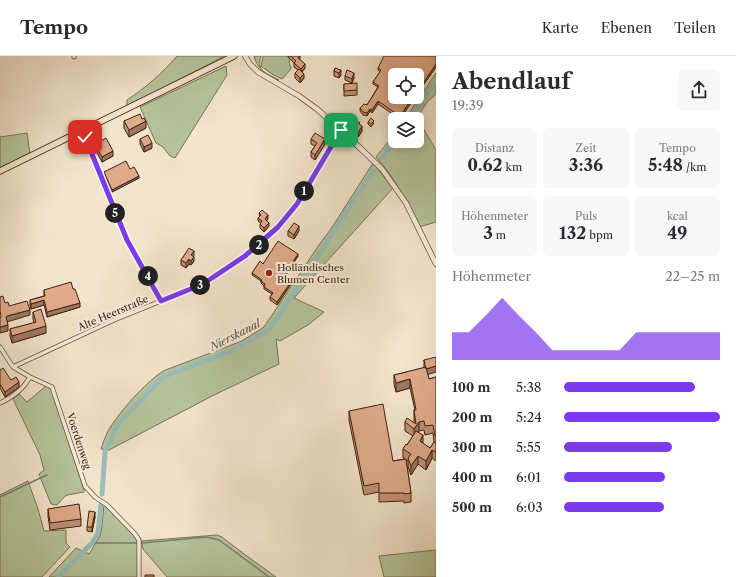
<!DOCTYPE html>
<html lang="de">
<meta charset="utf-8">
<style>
body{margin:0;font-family:"Libre Caslon Text",serif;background:#f7f7f7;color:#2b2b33;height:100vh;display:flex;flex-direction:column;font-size:15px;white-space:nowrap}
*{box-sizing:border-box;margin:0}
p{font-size:13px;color:#7c7c81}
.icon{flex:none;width:22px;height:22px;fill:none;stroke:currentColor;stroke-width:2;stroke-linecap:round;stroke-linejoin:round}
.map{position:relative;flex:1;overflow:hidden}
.details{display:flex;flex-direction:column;background:#fff;width:300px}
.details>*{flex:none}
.tools{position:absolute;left:388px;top:12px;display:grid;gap:8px}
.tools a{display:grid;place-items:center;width:36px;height:36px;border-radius:6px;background:#fff;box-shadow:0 2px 10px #0003;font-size:20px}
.pin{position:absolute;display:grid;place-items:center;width:34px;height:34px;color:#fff;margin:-17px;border-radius:8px;box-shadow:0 2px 6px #0006}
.km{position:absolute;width:20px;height:20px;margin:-10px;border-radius:50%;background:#222;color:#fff;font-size:11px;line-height:20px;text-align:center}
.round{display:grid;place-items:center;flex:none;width:42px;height:42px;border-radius:6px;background:#f7f7f7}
.head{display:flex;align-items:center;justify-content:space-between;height:68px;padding:0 16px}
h1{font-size:22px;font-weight:700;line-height:30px}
.stats{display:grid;grid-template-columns:repeat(3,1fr);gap:6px;height:68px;padding:4px 16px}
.stats div{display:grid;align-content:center;border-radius:6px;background:#f7f7f7;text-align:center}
.stats b{font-size:17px;font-weight:700}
.stats small{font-size:11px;font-weight:400}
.stats p{font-size:11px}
.chart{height:112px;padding:8px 16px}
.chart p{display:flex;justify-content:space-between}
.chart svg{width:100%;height:72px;margin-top:4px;fill:#7c3aed;opacity:.7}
ul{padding:0 16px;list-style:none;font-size:13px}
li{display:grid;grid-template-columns:64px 48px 1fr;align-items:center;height:30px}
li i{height:10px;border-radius:5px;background:#7c3aed}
header{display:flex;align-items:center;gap:24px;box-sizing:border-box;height:56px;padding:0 20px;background:#fff;border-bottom:1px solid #e1e1e2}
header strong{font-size:19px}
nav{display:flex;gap:22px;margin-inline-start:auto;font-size:14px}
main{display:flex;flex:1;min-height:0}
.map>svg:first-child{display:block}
</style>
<header>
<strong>Tempo</strong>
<nav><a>Karte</a><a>Ebenen</a><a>Teilen</a></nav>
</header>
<main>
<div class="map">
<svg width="436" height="521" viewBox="0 0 436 521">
<rect width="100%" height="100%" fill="#f3e5cd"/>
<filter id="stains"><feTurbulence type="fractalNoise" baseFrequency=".005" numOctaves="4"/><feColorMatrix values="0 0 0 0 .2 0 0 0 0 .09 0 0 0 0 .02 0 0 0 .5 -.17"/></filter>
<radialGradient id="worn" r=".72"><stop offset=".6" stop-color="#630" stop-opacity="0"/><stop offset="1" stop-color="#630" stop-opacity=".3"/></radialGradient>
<path fill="#b6c59c" stroke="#7b7355" d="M177 0H225L127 50V44C145 32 163 17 177 0Z
M254 0H261C255 15 268 18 279 24 267 22 257 12 254 0Z
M263 0H292L289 5 291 13 282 23 272 18 261 10Z
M226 10 227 19 175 102 170 100 163 91 156 87 140 51Z
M436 17V38L427 46 417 62 436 94V166L419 171C407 146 395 122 376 101L395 77V85H417V63H405Z
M27 77 30 98 0 113V81Z
M373 107 393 132 294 242 324 256 308 269 280 285 276 283 279 308 214 339 109 394 101 393C103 387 105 381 108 375 120 355 144 328 163 315L242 285 264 271 321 186 331 173Z
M46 330 51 332 84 434V436L67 439 64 441 57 449 51 448 39 418 44 414 40 399 13 343 19 338 27 346Z
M28 425 38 453 44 475 66 474V487L70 491 42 521H0V439Z
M104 448 138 482V521H49L76 492 89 498 100 480 102 470Z
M217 479 222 481 240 495 276 521H167L143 493 141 485Z
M436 494V521H384L379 500Z"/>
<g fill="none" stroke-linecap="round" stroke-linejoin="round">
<path stroke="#778075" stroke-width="1.5" d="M0 441C16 434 31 426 47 419
M92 487H137
M142 487 207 481 219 484 269 521"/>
<path stroke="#9bbfba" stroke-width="5" d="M409 63 436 24
M382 102 395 82
M102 438 105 396 117 369 163 321 231 295 270 273 373 115
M58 521 92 487 98 477 101 449"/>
<g stroke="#6d523e" stroke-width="5">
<path id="minor" d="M74 0V1
M83 75 127 184 161 245
M0 291 13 311 30 321 52 331 85 430 95 441 107 449 135 478 139 484V521
M13 311 114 264 203 228 245 200 278 171 297 148 341 74
M0 347C13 341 23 334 30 321"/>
</g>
<g stroke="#6d523e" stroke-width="6">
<path id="tertiary" d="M245 0 250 8 258 16 299 40 317 53 359 91 382 113 406 147 436 208"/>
</g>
<g stroke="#40210e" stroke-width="7">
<path id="primary" d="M0 115 234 0"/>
</g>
<use href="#minor" stroke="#f7eede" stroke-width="3.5"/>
<use href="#tertiary" stroke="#f7eede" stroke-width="4.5"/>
<use href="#primary" stroke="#f3e5cd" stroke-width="5.5"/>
</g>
<path fill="#c19378" stroke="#40210e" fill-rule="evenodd" d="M288 0H300V4L305 12 302 16 304 22 300 27 295 22V17L298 14 294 11V7L288 1Z
M436 0V11L417 38V19L415 41 400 63 378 48 372 57 370 55 367 60 363 59 360 55V52L367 49 378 31 373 28V26L380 16 378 14V12Z
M335 12 341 19 339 22 334 20V15Z
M345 20 354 22 352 27 345 24Z
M344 28 357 34V39L344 40Z
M142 63 146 72 129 81 124 72V65Z
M357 65 362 75 358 81 355 79V74L350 71V67Z
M368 66 374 67 371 71 368 68Z
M90 79 101 85 113 100 102 106 90 83Z
M140 83 152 92 144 96 140 88Z
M311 83 325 88 315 104 311 101V96L315 90 311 88Z
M130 113 139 122 112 136 104 118V116Z
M259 157 268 163 266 165 269 170 264 176 260 172V168L261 167 258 165V162L260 161Z
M288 175H299L294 183 288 180Z
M194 200 193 201 194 205 191 209 189 208 186 212 181 209V204Z
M298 200 284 222 291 228 277 249 270 244V241L272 238 264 233V230L261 227V225L252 219V217L263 208Z
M73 233 80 251 47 261 44 249 31 253 30 249V244L44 240V234Z
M33 256 46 277 12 287 10 280V273L34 267 33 263Z
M424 304 429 323 436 321V405L432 402 426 414 418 408 411 419 408 411V405L406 404 411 437V446L404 447V445L379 446V436L364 439 349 364V355L393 405 405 403 403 402V393L407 389 413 380 405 375V366L414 367V354H415L410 332 396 336 394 328V319L424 312ZM424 374 425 379 433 377 434 386 430 392 423 388 418 376 419 375Z
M0 314 19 331 5 341 0 332Z
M48 453 81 463V470L50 474 48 460Z
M95 461 92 476 87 475V471Z"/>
<path fill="#9d7861" stroke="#40210e" d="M305 8V12L301 17V13Z
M436 8V11L417 38V36Z
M341 14V19L339 22V17Z
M354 17V22L352 27V23Z
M304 18V22L300 27V22Z
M413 41H415L400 63V60Z
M378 45V48L372 57V54Z
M370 53V55L367 60V57Z
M146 65V72L129 81V74Z
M362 70V75L358 81V77Z
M325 83V88L315 104V99Z
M152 87V92L144 96V91Z
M113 95V100L102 106V101Z
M139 120V122L112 136V134Z
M268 159V163L265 167V163Z
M269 167V170L264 176V172Z
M299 170V175L294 183V179Z
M194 195V200L191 204V199Z
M298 198V200L283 223V221Z
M194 201V205L191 209V205Z
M189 203V208L186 212V207Z
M291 226V228L277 249V246Z
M44 244V249L31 253V248Z
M80 247V251L47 261V256Z
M30 254V259L7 266 6 261 7 260Z
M8 269V275L0 277V271Z
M46 270V277L12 287V280Z
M436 310V316L426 319V313Z
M410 323V332L396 336V327Z
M19 326V331L5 341V336Z
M419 366V375L414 381V373Z
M423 379V388L420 385Z
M432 394V402L426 414V405Z
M418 400V408L411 419V410Z
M95 456V461L92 476V471Z"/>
<path fill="#e0ab8b" stroke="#40210e" d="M291 0H300L298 2 305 8 301 13 294 7 296 5Z
M384 0H436V8L417 36V19H395V41H413L400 60 378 45 372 54 370 53 367 57 363 56 360 52 364 48 367 49 379 30 373 26 381 14 378 12Z
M335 12 341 14 339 17 334 15Z
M299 13 304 18 300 22 295 17Z
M347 14 354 17 352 23 345 20Z
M357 27V34L344 35V28Z
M140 58 142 63 144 62 146 65 129 74 124 65Z
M353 61 357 64V65L360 67 359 68 362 70 358 77 355 75 357 71 350 67Z
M371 62 374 65 371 68 368 66Z
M96 75 101 85 106 82 113 95 102 101 90 79Z
M315 77 325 83 315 99 311 96 317 87 311 83Z
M148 79 152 87 144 91 140 83Z
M126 105 130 113 134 111 139 120 112 134 104 116Z
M262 154 268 159 265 163 269 167 264 172 260 168 262 165 258 162 261 159 259 157Z
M294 167 299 170 294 179 288 175Z
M278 185 298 198 283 221 291 226 277 246 270 241 273 237 264 231 265 228 261 225 262 224 252 217 260 205 263 208Z
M189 192 194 195 191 199 194 201 191 205 189 203 186 207 181 204Z
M71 226 73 233H75L80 247 47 256 44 244 31 248 30 244 45 240 44 234Z
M3 240 5 247 8 246 9 250 27 245 30 254 7 260 6 261 8 269 0 271V262L1 261 0 255V241Z
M41 253 46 270 12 280 10 273 36 266 33 256Z
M436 301V310L426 313 424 304Z
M426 311 429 323 436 321V380H435L433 369 425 370 424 365 419 366 414 373 405 366 407 362 416 368 414 354H416L410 323 396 327 394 319Z
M3 312 11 324 16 321 19 326 5 336 0 328V314Z
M383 348 393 405 406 403 411 437 404 438V437H379V427L364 430 349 355Z
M416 375 423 379 420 385 430 392 434 386 436 387V396L432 394 426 405 418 400 411 410 408 402 411 398 403 393 406 388 407 389Z
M79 448 81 463 50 467 48 453Z
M89 455 95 456 92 471H87Z
M145 519H154V521H145Z"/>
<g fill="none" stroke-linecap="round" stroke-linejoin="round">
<g stroke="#fff" stroke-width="8">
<path id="route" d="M85 81 127 184 161 245 203 228 245 200 278 171 297 148 341 74"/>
</g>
<use href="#route" stroke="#7c3aed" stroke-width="5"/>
</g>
<circle fill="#8f2418" stroke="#f7eede" stroke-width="1.5" cx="269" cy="217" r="4"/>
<g text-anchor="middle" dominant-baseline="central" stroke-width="4" stroke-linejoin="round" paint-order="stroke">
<g font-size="10" fill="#40210e" stroke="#f7eede" text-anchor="start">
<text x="277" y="211">Holländisches<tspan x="277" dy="12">Blumen Center</tspan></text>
</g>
<g font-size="10" fill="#40210e" stroke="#f7eede">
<text transform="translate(113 257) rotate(-23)">Alte Heerstraße</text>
<text transform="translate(79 385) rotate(72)">Voerdenweg</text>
</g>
<g font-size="11" font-style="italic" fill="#5b5042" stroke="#f7eede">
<text transform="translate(235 279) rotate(-27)">Nierskanal</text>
</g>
</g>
<rect width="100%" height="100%" filter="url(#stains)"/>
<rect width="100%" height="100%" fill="url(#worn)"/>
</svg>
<div class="tools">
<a><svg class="icon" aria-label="locate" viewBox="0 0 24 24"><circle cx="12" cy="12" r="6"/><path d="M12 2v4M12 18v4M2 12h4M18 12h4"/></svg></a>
<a><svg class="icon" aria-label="layers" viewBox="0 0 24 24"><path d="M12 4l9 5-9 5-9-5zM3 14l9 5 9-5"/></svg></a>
</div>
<div class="pin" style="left:341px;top:74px;background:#1e9e55"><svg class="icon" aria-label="arrive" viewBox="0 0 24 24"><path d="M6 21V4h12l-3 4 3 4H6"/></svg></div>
<div class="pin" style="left:85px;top:81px;background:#d93025"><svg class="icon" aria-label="check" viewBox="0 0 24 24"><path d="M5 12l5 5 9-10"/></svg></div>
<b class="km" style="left:304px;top:135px">1</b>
<b class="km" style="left:259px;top:189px">2</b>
<b class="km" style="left:200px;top:229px">3</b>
<b class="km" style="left:148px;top:220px">4</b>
<b class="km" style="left:115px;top:157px">5</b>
</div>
<section class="details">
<div class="head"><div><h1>Abendlauf</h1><p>19:39</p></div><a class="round"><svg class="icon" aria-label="share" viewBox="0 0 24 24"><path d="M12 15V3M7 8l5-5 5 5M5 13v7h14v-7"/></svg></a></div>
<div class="stats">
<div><p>Distanz</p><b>0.62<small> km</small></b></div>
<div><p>Zeit</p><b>3:36</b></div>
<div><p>Tempo</p><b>5:48<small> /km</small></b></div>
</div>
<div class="stats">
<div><p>Höhenmeter</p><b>3<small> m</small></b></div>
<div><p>Puls</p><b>132<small> bpm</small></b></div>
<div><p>kcal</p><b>49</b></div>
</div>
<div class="chart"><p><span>Höhenmeter</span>22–25 m</p>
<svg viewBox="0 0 160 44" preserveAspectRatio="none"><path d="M0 44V27L10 27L20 17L30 6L40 17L50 27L60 38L70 38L80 38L90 38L100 38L110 27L120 27L130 27L140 27L150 27L160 27V44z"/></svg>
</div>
<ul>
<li><b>100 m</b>5:38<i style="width:84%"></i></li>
<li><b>200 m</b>5:24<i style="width:100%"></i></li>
<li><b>300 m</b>5:55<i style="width:69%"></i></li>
<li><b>400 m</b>6:01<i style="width:65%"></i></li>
<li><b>500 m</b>6:03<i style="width:64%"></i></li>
</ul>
</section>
</main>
